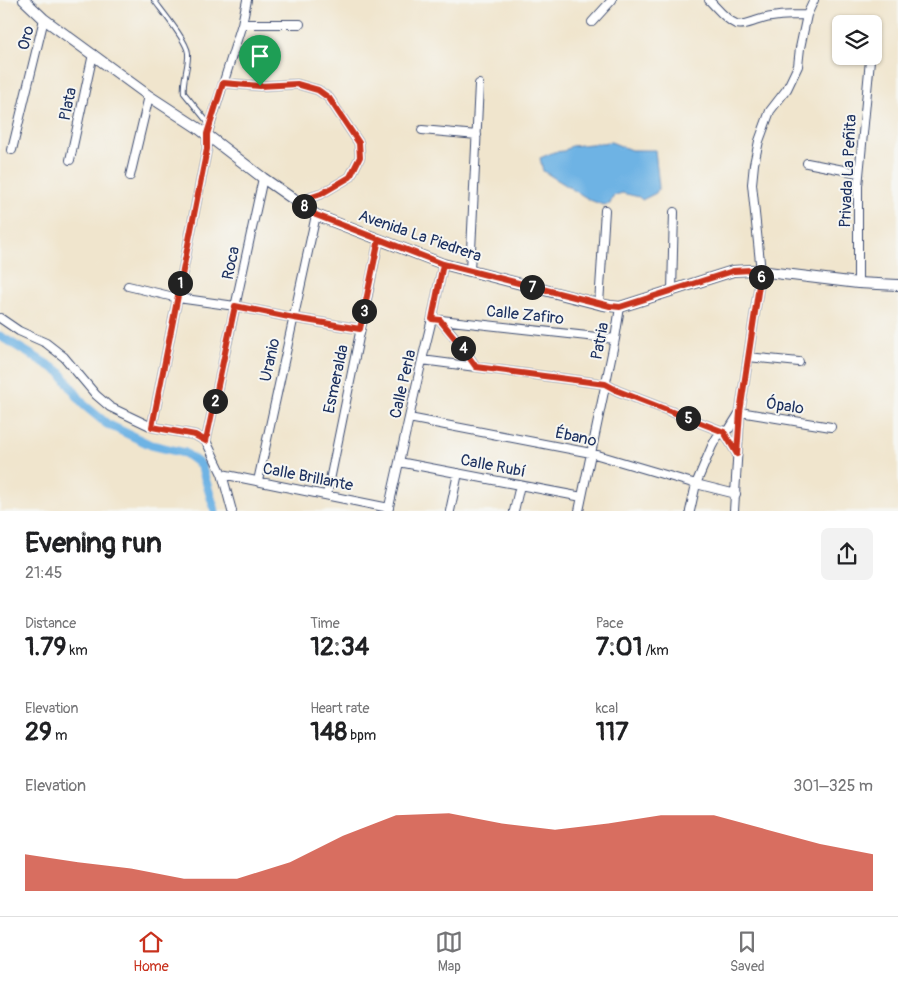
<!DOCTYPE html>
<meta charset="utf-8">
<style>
body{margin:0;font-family:Pangolin,sans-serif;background:#f2f2f2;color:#202124;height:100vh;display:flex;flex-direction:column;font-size:19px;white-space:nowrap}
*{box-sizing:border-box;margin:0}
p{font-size:16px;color:#757577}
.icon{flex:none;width:28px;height:28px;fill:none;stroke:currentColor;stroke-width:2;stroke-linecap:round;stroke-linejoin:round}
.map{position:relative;height:511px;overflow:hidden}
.sheet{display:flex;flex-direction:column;background:#fff;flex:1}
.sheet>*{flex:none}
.buttons{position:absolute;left:832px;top:15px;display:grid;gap:10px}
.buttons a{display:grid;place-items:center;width:50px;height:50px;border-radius:8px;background:#fff;box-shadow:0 1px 4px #0004;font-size:25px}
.pin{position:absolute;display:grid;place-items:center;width:42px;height:42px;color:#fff;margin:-51px -21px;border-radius:50% 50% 50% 0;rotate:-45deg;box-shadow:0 0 5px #0007}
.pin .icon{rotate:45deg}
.km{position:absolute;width:25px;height:25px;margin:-12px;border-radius:50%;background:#222;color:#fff;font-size:14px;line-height:25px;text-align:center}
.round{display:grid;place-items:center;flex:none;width:52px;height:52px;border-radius:8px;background:#f2f2f2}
.headline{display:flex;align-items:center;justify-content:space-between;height:85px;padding:0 25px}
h1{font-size:28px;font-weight:700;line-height:38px}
.stats{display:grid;grid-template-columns:repeat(3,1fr);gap:8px;height:85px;padding:5px 25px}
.stats div{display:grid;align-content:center}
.stats b{font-size:25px;font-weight:700}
.stats small{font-size:14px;font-weight:400}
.stats p{font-size:14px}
.chart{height:140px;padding:10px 25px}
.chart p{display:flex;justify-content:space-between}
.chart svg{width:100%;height:90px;margin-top:5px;fill:#c8321e;opacity:.7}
.tabs{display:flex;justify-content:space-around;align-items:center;height:70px;border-top:1px solid #e0e0e0;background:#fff;font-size:14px;color:#757577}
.tabs a{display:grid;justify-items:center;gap:2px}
.tabs .on{color:#c8321e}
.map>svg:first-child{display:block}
</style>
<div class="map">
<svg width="898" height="511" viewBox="0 0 898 511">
<rect width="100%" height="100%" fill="#f6f6f2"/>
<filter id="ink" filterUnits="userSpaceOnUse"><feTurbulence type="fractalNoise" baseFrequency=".02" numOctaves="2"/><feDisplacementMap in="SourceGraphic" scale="10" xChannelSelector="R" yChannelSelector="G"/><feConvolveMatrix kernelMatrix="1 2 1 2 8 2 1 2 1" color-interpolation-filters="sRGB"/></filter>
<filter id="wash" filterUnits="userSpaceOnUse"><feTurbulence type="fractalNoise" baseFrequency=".0096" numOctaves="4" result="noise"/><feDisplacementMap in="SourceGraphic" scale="20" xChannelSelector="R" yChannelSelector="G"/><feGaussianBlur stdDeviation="1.12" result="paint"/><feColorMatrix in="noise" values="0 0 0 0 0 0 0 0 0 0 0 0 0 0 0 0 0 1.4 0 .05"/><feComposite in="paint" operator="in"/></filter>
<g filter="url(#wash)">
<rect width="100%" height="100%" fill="#f0e5cd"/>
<path fill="#6eb3e4" stroke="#4471a1" d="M611 142 631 150H655L659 187 656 193 642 200 639 197 622 193 613 196 610 204 603 205 590 200 543 171 540 158 554 152 564 151 571 146Z"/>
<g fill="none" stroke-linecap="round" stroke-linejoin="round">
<path stroke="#6eb3e4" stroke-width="9" d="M0 336 60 372 84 405 107 424 151 445 185 453 201 465 215 511"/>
</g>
</g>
<g filter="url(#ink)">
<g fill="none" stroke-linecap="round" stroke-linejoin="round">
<g stroke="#3b4a6f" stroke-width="6">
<path id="service" d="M154 0C162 11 187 41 188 53 189 67 182 80 184 93L210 125"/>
</g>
<g stroke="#3b4a6f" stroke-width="10">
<path id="minor" d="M709 0C717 8 726 20 736 24 743 26 749 23 755 21 773 15 788 15 807 15
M592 22 612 0
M242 24H300
M223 83 260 86 297 84 318 90 329 98 359 143 360 157 350 177 321 194 297 202
M422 130 477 135
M12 150 44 19
M70 160 93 54
M807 163 859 173
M130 176 149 96
M470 271 479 84
M858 283V186L870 60
M128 286 178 298 235 306 294 318 360 329
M672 291 674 212
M599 304 605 210
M0 318 19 331 46 343 64 357 96 395 110 407 152 427 195 435 206 441 222 474 232 511
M432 319 615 339
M440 320 458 341 476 367
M748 357 799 362
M422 360 605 384 618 391 724 432 730 428 740 412 831 427
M409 418 591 453 696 484 736 494
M152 427 207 149V135L242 24 247 0
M206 441 263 178
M399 462 582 497
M222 474 389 508
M258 481 316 215
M327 495 379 239
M388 511 422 360 432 319 443 264
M450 511 458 473
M514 511 520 485
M579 511 615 339 620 307
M690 511 696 484 712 446 717 437 724 432 737 454
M734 511 740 412 761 272 752 184 754 164 759 141 770 111 787 89 798 66 800 48 807 15 814 0"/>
</g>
<g stroke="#3b4a6f" stroke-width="12">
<path id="tertiary" d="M24 0 44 19 149 96 198 128 263 178 316 215 443 264 599 304 610 306 620 307 733 271 751 270 858 283 898 285"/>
</g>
<use href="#service" stroke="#fff" stroke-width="4"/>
<use href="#minor" stroke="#fff" stroke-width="8"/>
<use href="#tertiary" stroke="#fff" stroke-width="10"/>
</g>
</g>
<g fill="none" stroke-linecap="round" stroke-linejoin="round" filter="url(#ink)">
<g stroke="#fff" stroke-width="10">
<path id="route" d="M260 86 223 83 207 134V149L152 427 195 435 206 441 235 306 294 318 360 329 379 239 443 264 432 319 440 320 458 342 476 367 605 384 618 391 724 432 737 454 740 412 761 272 751 270 733 271 620 307 610 306 443 264 316 215 297 202 321 194 350 177 360 157 359 143 329 98 318 90 297 84 260 86"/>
</g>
<use href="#route" stroke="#c8321e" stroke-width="6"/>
</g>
<g text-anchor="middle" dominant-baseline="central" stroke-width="4" stroke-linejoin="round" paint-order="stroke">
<g font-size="16" fill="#1b2f5e" stroke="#f6f6f2">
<text transform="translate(26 38) rotate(-76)">Oro</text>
<text transform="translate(68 104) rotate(-78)">Plata</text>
<text transform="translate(848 171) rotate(-87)">Privada La Peñita</text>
<text transform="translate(420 236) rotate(19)">Avenida La Piedrera</text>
<text transform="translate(231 263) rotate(-78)">Roca</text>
<text transform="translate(525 315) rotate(6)">Calle Zafiro</text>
<text transform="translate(600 341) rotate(-79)">Patria</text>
<text transform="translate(270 360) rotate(-78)">Uranio</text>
<text transform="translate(336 379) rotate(-78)">Esmeralda</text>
<text transform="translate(403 384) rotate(-77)">Calle Perla</text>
<text transform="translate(785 406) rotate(9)">Ópalo</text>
<text transform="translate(576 437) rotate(12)">Ébano</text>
<text transform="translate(493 466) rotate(11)">Calle Rubí</text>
<text transform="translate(308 477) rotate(11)">Calle Brillante</text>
</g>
</g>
</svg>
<div class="buttons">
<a><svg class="icon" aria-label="layers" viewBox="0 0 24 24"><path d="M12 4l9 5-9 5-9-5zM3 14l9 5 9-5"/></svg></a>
</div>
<div class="pin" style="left:260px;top:86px;background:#1e9e55"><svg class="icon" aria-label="arrive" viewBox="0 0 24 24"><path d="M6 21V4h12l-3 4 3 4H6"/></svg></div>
<b class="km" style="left:180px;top:283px">1</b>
<b class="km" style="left:215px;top:401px">2</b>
<b class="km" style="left:364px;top:311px">3</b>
<b class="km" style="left:463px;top:348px">4</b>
<b class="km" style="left:688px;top:418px">5</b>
<b class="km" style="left:761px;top:277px">6</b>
<b class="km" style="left:532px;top:287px">7</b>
<b class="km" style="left:304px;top:206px">8</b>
</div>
<section class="sheet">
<div class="headline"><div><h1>Evening run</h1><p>21:45</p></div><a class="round"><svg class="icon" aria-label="share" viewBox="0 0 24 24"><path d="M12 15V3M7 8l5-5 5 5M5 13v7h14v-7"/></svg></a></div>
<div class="stats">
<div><p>Distance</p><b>1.79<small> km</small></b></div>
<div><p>Time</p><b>12:34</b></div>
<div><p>Pace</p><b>7:01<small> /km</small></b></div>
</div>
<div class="stats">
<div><p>Elevation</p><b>29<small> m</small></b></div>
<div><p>Heart rate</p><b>148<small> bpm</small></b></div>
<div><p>kcal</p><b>117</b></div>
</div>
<div class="chart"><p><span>Elevation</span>301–325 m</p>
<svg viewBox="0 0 160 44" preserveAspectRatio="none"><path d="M0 44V26L10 30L20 33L30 38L40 38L50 30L60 17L70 7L80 6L90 11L100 14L110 11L120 7L130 7L140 14L150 21L160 26V44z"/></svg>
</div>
</section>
<nav class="tabs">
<a class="on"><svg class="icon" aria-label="home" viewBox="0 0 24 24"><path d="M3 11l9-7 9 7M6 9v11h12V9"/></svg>Home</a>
<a><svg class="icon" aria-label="map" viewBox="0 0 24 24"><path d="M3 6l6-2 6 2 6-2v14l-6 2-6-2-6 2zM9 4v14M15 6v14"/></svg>Map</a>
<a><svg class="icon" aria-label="saved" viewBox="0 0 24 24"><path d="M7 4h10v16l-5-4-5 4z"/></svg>Saved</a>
</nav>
